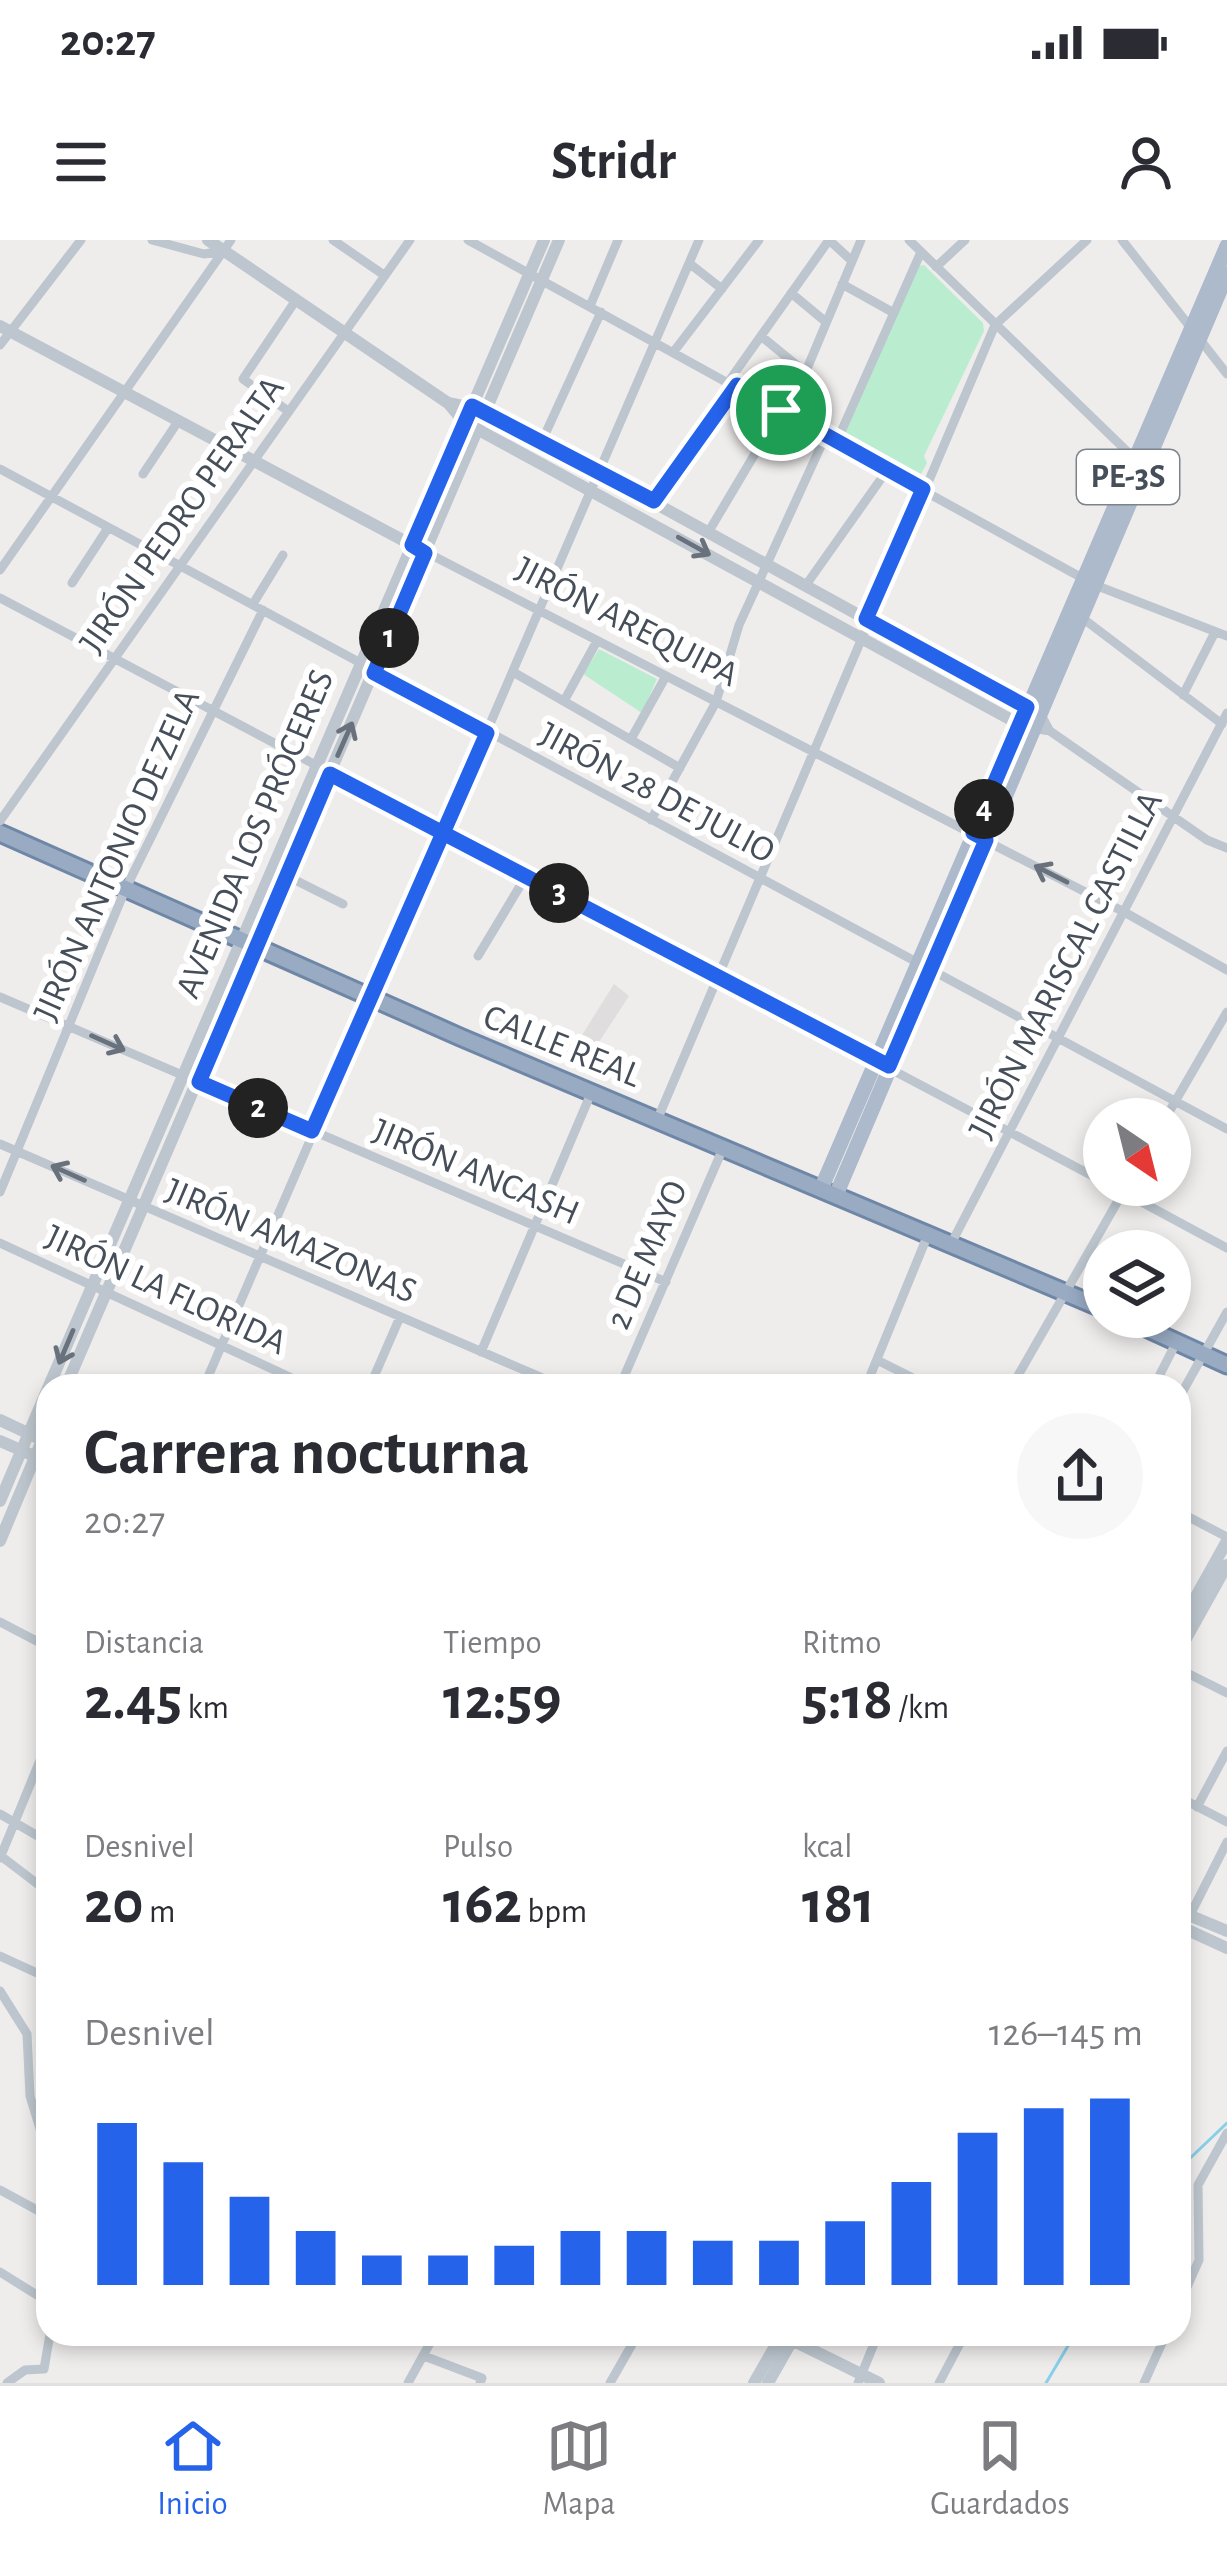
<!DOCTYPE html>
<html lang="es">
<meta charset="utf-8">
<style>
body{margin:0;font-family:"Alegreya Sans",sans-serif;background:#f7f7f7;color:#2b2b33;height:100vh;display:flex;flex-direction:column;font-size:45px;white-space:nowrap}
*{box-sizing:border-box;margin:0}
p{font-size:39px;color:#7c7c81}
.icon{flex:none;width:66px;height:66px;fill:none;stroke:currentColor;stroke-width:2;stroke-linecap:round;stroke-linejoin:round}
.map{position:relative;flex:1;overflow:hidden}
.drawer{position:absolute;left:36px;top:1134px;width:1155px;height:972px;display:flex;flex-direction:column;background:#fff;border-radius:36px;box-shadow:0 6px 18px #0003}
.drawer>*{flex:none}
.needle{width:78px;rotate:145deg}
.buttons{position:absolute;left:1083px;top:858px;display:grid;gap:24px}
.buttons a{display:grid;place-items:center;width:108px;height:108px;border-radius:50%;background:#fff;box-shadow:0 6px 18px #0003;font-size:60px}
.pin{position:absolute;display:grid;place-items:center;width:102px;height:102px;color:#fff;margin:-51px;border:6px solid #fff;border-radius:50%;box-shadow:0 3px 12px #0007}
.km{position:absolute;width:60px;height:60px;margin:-30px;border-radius:50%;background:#222;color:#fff;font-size:33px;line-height:60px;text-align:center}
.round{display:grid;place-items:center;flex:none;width:126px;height:126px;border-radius:63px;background:#f7f7f7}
.headline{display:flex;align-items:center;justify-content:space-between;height:204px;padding:0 48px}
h1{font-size:66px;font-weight:700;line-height:90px}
.stats{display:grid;grid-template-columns:repeat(3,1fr);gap:18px;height:204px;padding:12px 48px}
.stats div{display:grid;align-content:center}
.stats b{font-size:60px;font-weight:700}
.stats small{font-size:33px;font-weight:400}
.stats p{font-size:33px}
.chart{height:336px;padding:24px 48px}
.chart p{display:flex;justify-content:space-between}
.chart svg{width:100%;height:216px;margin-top:12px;stroke:#2563eb;stroke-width:6}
.status{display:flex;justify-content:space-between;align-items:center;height:84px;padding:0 60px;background:#fff;direction:ltr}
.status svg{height:33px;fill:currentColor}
header{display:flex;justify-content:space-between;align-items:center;height:156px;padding:0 48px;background:#fff;font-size:54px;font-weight:700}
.dock{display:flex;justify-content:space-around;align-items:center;height:168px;border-top:3px solid #e1e1e2;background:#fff;font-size:33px;color:#7c7c81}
.dock a{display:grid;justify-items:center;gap:6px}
.dock .current{color:#2563eb}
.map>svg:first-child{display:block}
</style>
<div class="status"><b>20:27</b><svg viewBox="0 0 49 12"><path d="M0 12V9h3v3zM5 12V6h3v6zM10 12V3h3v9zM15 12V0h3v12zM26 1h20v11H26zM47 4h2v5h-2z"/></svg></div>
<header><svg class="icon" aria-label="menu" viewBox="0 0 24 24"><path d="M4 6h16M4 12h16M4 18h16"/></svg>Stridr<svg class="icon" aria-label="person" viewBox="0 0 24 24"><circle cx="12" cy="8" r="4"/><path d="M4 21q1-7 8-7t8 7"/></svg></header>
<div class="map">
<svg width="1227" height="2143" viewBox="0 0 1227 2143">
<rect width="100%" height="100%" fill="#efecec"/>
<path fill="#e0ddde" d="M614 744 629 756 584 825 567 819Z"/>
<path fill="#baedd0" d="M924 25 983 83 984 91 924 216 927 223 921 234 912 235 844 195 917 26Z
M599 409 657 439 642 473 583 434Z"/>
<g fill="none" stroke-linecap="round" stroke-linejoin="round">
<path stroke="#87d0ea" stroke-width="3" d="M1179 2032 1189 1991 1184 1924 1227 1883
M1118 2094 1134 2103 1151 2094
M1046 2143 1075 2094"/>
<g stroke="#6f87a7" stroke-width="21">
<path id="trunk" d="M0 593 460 797 1104 1069
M1122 1077 1227 1125"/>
</g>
<path stroke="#bdc6ce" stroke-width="9" d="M152 0 204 14 223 11
M333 0 384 35
M468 0 1095 345 1227 396
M909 0 1137 221
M1122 0 1227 134
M689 23 722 49
M936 27 965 0
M842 44 894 73
M791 53 826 82
M590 66 618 0
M761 96 805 132
M0 105 81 0
M675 110 759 0
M729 141 829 0 852 21
M288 171 243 139 296 60
M788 174 861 0
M542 201 601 72
M837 201 921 12
M0 229 1227 889
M143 234 177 183
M654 261 737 145
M709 291 781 170
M412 305 1126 673 1227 730
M0 330 231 0
M72 343 108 288
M806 345 888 229
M0 358 1104 942
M253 364 283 315
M1081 377 1222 484
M513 432 680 528
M1183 455 1215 392
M564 461 597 401
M1047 489 1207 600 1227 608
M631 499 666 436
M651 580 716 462 739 385 826 195
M0 581 410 0
M285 635 343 664
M478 716 526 636
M0 757 666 1042
M658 878 995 85 1087 0
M1165 879 1227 772
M0 904 561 1146
M1110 945 1227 1008
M0 952 125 650 263 370
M952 1002 1227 473
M0 1003 309 1146
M481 1112 592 851
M877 1120 929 1146
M204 1146 699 0
M370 1146 400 1077
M620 1146 724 906
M866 1146 929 992
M1012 1146 1127 945
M1154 1146 1176 1103
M1179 1158 1227 1072
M1179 1272 1227 1297
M0 1382 48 1407
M1179 1429 1227 1453
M1179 1557 1227 1582
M1197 1567 1227 1511
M0 1574 48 1602
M1 1616 48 1652
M0 1618 48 1501
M1179 1697 1227 1602
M0 1716 48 1738
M0 1751 27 1794 30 1856 48 1915
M0 1950 48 1976
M0 2032 48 2062
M1179 2065 1199 2020 1198 1945 1227 1893
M424 2116 482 2138 480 2143
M7 2143 25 2130 44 2129 50 2094
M408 2143 435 2094
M610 2143 638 2094
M858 2143 878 2094
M939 2143 965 2094
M1144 2143 1166 2094"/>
<path stroke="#bdc6ce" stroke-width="12" d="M208 0 448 163 464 182 1019 484 1047 489 1039 474 487 171 448 163
M0 86 412 305
M49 1146 544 0
M66 1146 559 0
M0 1180 36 1197
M0 1201 48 1222
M0 1261 48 1148
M0 1301 48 1186
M1179 1387 1227 1301
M1179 1411 1227 1325
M1179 1671 1227 1691
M1179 1686 1227 1708
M792 2100 879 2143
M754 2143 782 2094
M768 2143 794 2097"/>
<path stroke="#acbacb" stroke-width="15" d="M821 949 1227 6
M836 955 1227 34"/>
<use href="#trunk" stroke="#98abc3" stroke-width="15"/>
</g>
<defs><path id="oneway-shaft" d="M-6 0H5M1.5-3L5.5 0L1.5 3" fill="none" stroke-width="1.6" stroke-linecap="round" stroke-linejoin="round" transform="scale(3)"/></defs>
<g stroke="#69727c">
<use href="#oneway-shaft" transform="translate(694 306) rotate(29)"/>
<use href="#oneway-shaft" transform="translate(345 499) rotate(-66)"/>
<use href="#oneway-shaft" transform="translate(1051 634) rotate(-153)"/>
<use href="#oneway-shaft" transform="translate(108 803) rotate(24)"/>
<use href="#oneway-shaft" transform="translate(68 933) rotate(-156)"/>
<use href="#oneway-shaft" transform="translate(66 1107) rotate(113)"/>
</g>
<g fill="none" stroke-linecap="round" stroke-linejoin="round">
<g stroke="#fff" stroke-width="24">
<path id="route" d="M781 170 737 145 654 261 472 166 412 305 425 313 374 433 487 493C429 626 371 759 312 891L199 842 330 534 889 826 986 600 973 593 1027 467 866 379 923 249 781 170"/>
</g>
<use href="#route" stroke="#2563eb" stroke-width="15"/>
</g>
<g text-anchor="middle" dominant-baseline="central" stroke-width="12" stroke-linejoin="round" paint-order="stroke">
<rect fill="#fff" stroke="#7d838b" stroke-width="3" x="1077" y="210" width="102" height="54" rx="9"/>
<g font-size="33" font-weight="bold" fill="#454e59">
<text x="1128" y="237">PE-3S</text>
</g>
<g font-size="36" fill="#454e59" stroke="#fff">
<text transform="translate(182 275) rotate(-55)">JIRÓN PEDRO PERALTA</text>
<text transform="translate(627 382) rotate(27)">JIRÓN AREQUIPA</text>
<text transform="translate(657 553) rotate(28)">JIRÓN 28 DE JULIO</text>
<text transform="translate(255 594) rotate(-67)">AVENIDA LOS PRÓCERES</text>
<text transform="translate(117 615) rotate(-66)">JIRÓN ANTONIO DE ZELA</text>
<text transform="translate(1066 725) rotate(-63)">JIRÓN MARISCAL CASTILLA</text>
<text transform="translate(562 806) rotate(22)">CALLE REAL</text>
<text transform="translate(476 932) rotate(23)">JIRÓN ANCASH</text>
<text transform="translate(291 1001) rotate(23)">JIRÓN AMAZONAS</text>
<text transform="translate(647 1015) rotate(-67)">2 DE MAYO</text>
<text transform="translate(166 1050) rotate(25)">JIRÓN LA FLORIDA</text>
</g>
</g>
</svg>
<div class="buttons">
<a><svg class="needle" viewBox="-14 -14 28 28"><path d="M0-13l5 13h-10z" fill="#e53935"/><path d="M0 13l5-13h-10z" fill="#7c7c81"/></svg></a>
<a><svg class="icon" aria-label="layers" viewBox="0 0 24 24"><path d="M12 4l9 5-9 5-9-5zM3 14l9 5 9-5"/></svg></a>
</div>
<div class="pin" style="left:781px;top:170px;background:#1e9e55"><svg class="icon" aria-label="arrive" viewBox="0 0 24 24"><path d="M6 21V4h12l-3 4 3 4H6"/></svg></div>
<b class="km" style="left:389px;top:398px">1</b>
<b class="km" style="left:258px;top:868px">2</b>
<b class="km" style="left:559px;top:653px">3</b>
<b class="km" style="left:984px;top:569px">4</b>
<section class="drawer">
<div class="headline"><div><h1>Carrera nocturna</h1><p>20:27</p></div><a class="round"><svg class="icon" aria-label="share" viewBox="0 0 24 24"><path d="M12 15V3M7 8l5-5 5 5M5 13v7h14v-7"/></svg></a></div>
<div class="stats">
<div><p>Distancia</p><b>2.45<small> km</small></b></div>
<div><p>Tiempo</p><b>12:59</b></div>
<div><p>Ritmo</p><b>5:18<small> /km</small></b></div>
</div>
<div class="stats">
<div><p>Desnivel</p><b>20<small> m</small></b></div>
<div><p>Pulso</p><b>162<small> bpm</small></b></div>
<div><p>kcal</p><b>181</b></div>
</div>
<div class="chart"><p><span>Desnivel</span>126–145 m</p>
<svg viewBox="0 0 160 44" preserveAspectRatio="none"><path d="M5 44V11M15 44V19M25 44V26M35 44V33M45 44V38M55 44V38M65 44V36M75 44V33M85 44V33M95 44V35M105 44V35M115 44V31M125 44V23M135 44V13M145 44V8M155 44V6"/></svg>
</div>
</section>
</div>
<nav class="dock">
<a class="current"><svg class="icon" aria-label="home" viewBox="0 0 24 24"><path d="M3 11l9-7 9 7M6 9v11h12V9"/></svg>Inicio</a>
<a><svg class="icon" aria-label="map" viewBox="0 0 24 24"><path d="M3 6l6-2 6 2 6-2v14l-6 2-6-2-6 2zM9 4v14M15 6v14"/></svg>Mapa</a>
<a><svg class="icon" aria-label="saved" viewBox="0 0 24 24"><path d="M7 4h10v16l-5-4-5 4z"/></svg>Guardados</a>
</nav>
